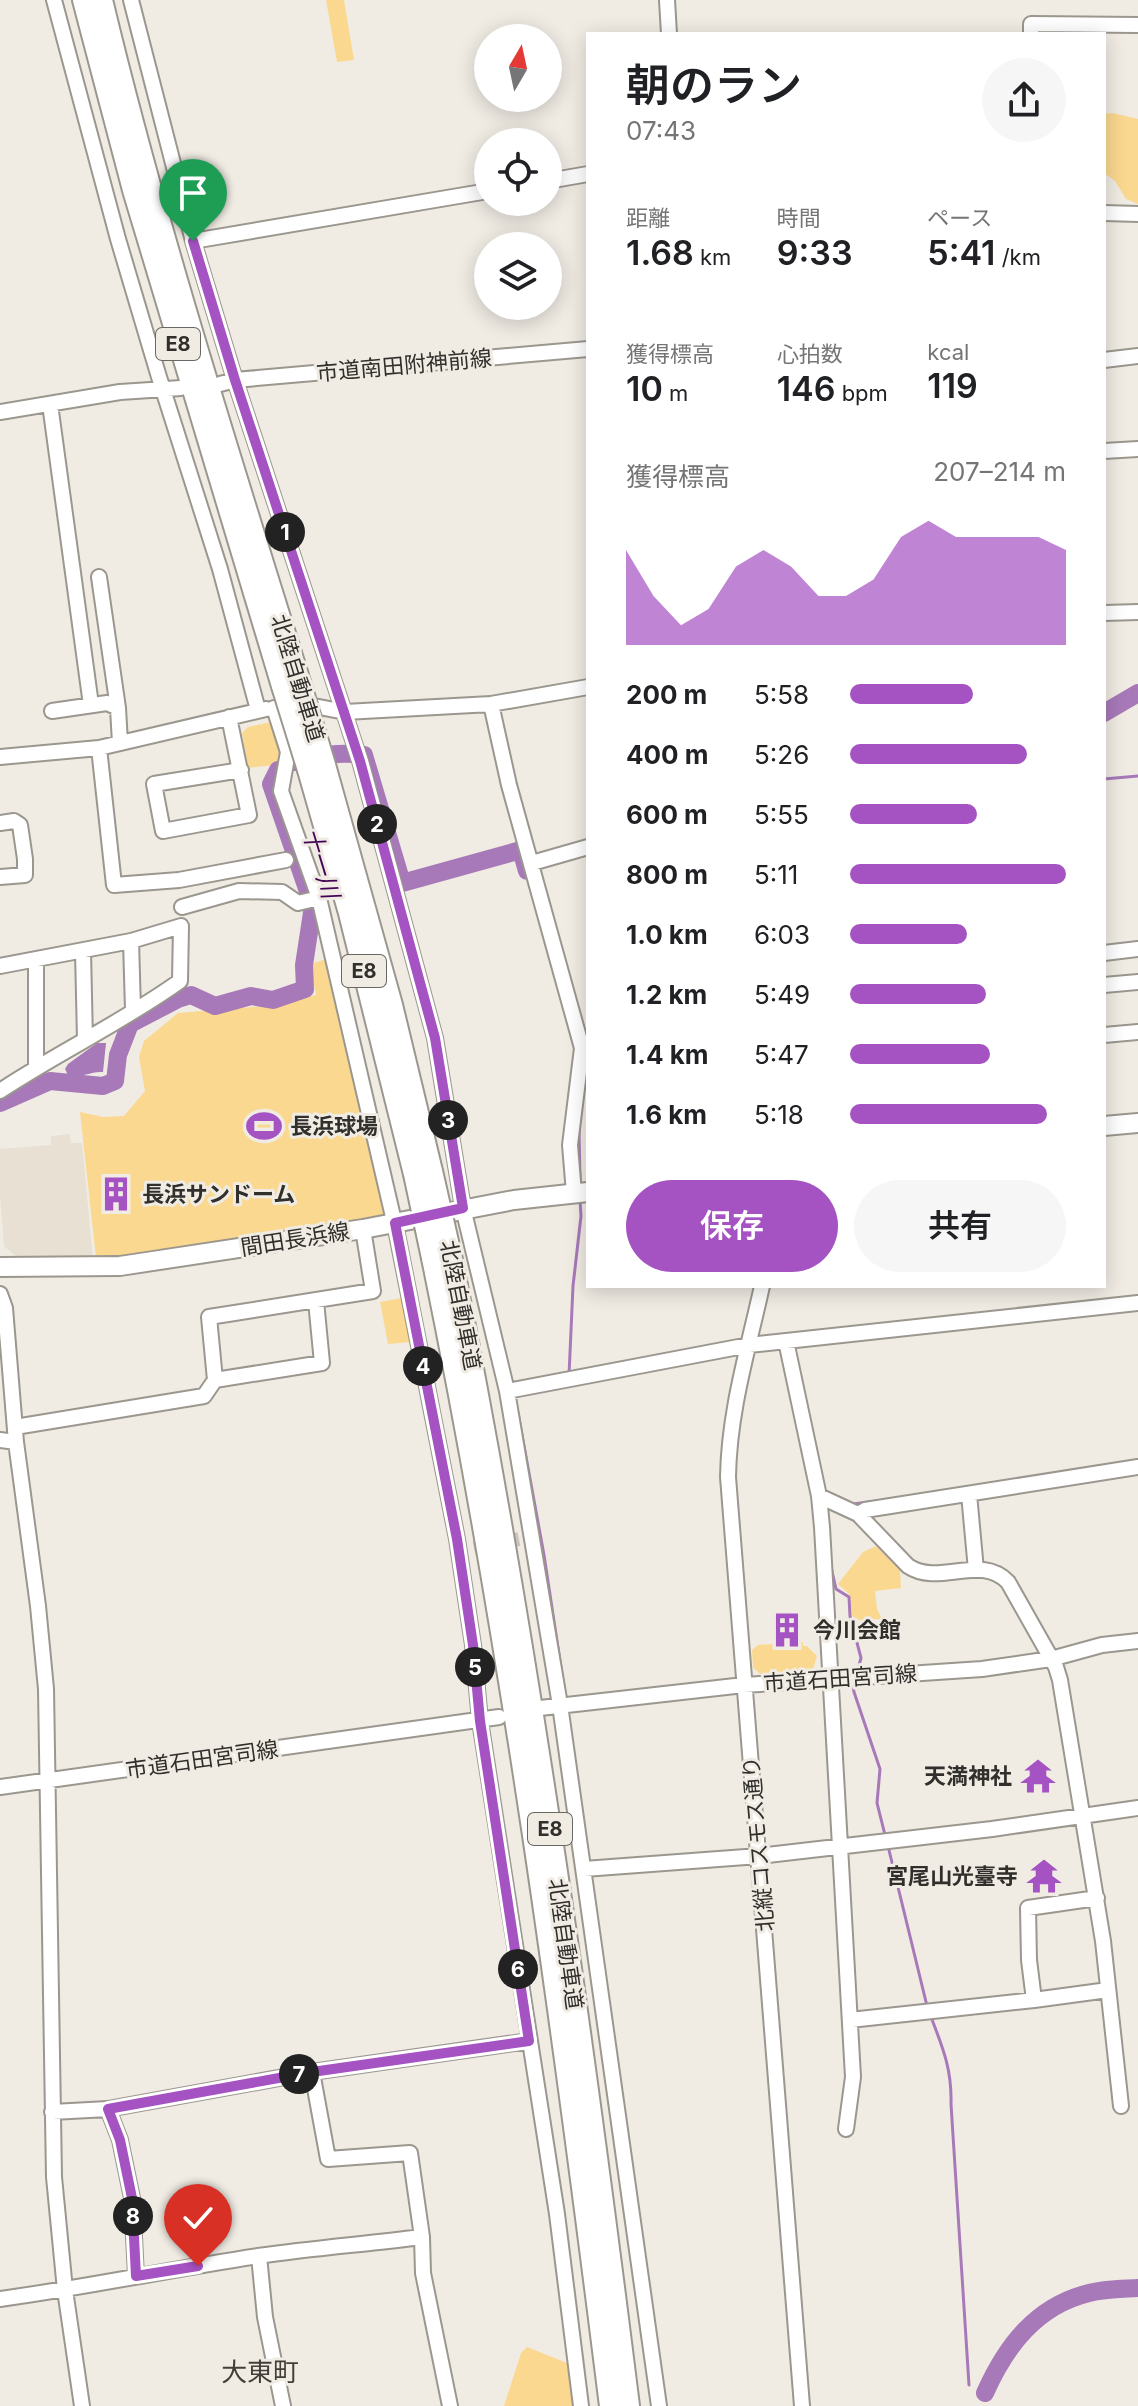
<!DOCTYPE html>
<html lang="ja">
<meta charset="utf-8">
<style>
body{margin:0;font-family:Inter,"Noto Sans JP",sans-serif;background:#f6f6f6;color:#202124;height:100vh;display:flex;flex-direction:column;font-size:30px;white-space:nowrap}
*{box-sizing:border-box;margin:0}
p{font-size:26px;color:#757577}
.icon{flex:none;width:44px;height:44px;fill:none;stroke:currentColor;stroke-width:2;stroke-linecap:round;stroke-linejoin:round}
.map{position:relative;flex:1;overflow:hidden}
.panel{position:absolute;left:586px;top:32px;width:520px;height:1256px;display:flex;flex-direction:column;background:#fff;border-radius:0px;box-shadow:0 4px 20px #0003}
.panel>*{flex:none}
.needle{width:52px;rotate:9deg}
.controls{position:absolute;left:474px;top:24px;display:grid;gap:16px}
.controls a{display:grid;place-items:center;width:88px;height:88px;border-radius:50%;background:#fff;box-shadow:0 4px 20px #0003;font-size:40px}
.pin{position:absolute;display:grid;place-items:center;width:68px;height:68px;color:#fff;margin:-82px -34px;border-radius:50% 50% 50% 0;rotate:-45deg;box-shadow:0 0 8px #0007}
.pin .icon{rotate:45deg}
.km{position:absolute;width:40px;height:40px;margin:-20px;border-radius:50%;background:#222;color:#fff;font-size:22px;line-height:40px;text-align:center}
.round{display:grid;place-items:center;flex:none;width:84px;height:84px;border-radius:42px;background:#f6f6f6}
.overview{display:flex;align-items:center;justify-content:space-between;height:136px;padding:0 40px}
h1{font-size:44px;font-weight:600;line-height:60px}
.stats{display:grid;grid-template-columns:repeat(3,1fr);gap:12px;height:136px;padding:8px 40px}
.stats div{display:grid;align-content:center}
.stats b{font-size:34px;font-weight:600}
.stats small{font-size:22px;font-weight:400}
.stats p{font-size:22px}
.chart{height:224px;padding:16px 40px}
.chart p{display:flex;justify-content:space-between}
.chart svg{width:100%;height:144px;margin-top:8px;fill:#a552c2;opacity:.7}
.action{display:flex;gap:16px;margin-top:auto;padding:16px 40px}
.action a{flex:1;height:92px;border-radius:48px;background:#a552c2;color:#fff;font-size:32px;font-weight:600;line-height:92px;text-align:center}
.action a+a{background:#f6f6f6;color:#202124}
ul{padding:0 40px;list-style:none;font-size:26px}
li{display:grid;grid-template-columns:128px 96px 1fr;align-items:center;height:60px}
li i{height:20px;border-radius:10px;background:#a552c2}
.map>svg:first-child{display:block}
</style>
<div class="map">
<svg width="1138" height="2406" viewBox="0 0 1138 2406">
<rect width="100%" height="100%" fill="#f0ece4"/>
<path fill="#e8e0d2" d="M70 1134 71 1143H82L93 1260 67 1261 16 1256 4 1246 0 1196V1149L51 1145V1136Z"/>
<path fill="#fbd890" d="M326 0H344L354 60 337 62Z
M1113 113 1138 119V204L1126 199 1115 181 1104 173V114Z
M275 721 284 764 248 768 242 733 248 727Z
M333 957 397 1217 180 1249 96 1258 80 1112 103 1117 124 1116 145 1091 139 1057 144 1041 178 1013 279 1005 316 995 310 964Z
M402 1298 411 1342 388 1344 380 1302Z
M876 1546 900 1570 901 1588 875 1591 877 1609 882 1619 859 1620 852 1616 850 1595 838 1584 863 1552Z
M803 1642V1646H807L817 1656 813 1670 760 1674 753 1667 752 1650 758 1645Z
M527 2347 572 2365 577 2406H504L521 2353Z"/>
<path fill="#a779b8" d="M97 1043H106L103 1072C91 1071 81 1078 69 1077L65 1069 68 1064Z"/>
<g fill="none" stroke-linecap="round" stroke-linejoin="round">
<path stroke="#a779b8" stroke-width="3" d="M1104 779 1138 776
M579 1131 580 1179
M569 1375 573 1286 581 1216 580 1200
M518 1413 544 1555 565 1694
M853 1504 893 1499
M831 1567 836 1589 849 1597 850 1616 861 1658 857 1673
M853 1684 854 1692 880 1769 877 1803 885 1835
M888 1846 927 2006
M931 2017C943 2048 952 2070 951 2104L969 2385
M980 2391 985 2393"/>
<path stroke="#a779b8" stroke-width="18" d="M1104 713 1138 693
M295 762C319 755 339 752 364 755L402 883 521 850 527 871
M0 1103 50 1081 103 1086 115 1081 118 1055 130 1024 178 999 191 995 215 1006 251 996 273 1000 305 989 304 965 313 906 271 784 278 770
M985 2393C1006 2346 1036 2306 1089 2293 1104 2289 1122 2289 1138 2288"/>
<path stroke="#cac6bf" stroke-width="14" stroke-dasharray="14 7" stroke-linecap="butt" d="M474 1548 519 1539"/>
<g stroke="#9b978f" stroke-width="18">
<path id="minor" d="M54 0 118 239 159 377 220 569 258 710
M131 0 193 241 235 380 360 761 435 1038 463 1208 507 1391 560 1705 659 2406
M667 0 669 34
M1031 34V24L1138 25
M548 181 588 174
M1104 213 1138 214
M193 241 488 191
M1104 360 1138 356
M220 384 235 380 588 349
M50 404 91 705
M0 412 120 392 181 388
M1104 451 1138 449
M99 577 118 708 120 743
M1104 613 1138 612
M491 704 509 785 582 1048 570 1145 574 1193
M299 706H314L345 712 491 704 588 687
M274 708 288 752 281 791 319 898 397 1234 457 1539 473 1645 480 1721 557 2214 581 2406
M52 711 107 703 118 708
M229 717 249 815 163 831 154 784 241 770
M99 748 114 885 179 880 286 860
M0 757 99 748 266 709
M0 823 14 821 20 825 25 859V875L0 877
M532 863 588 847
M182 907 239 891 282 892 298 903 319 898
M131 941 133 1010
M83 951 85 1040
M1104 953 1138 949
M36 960V1067
M0 966 131 941 181 926 180 981C123 1022 59 1052 0 1091
M1104 985 1138 982
M1104 1035 1138 1032
M762 1286C748 1350 729 1411 728 1477L802 2406
M0 1294 5 1308 16 1442 38 1606 46 1689 54 2177 65 2290 82 2406
M786 1341 819 1496 822 1527 853 2077 846 2129
M215 1380 209 1317 373 1291 363 1229
M507 1391 749 1345 1138 1303
M15 1427 204 1396 215 1380 322 1363 316 1301
M0 1440 16 1442
M969 1494 976 1570
M819 1496 858 1514 908 1566C939 1587 980 1553 1008 1582L1056 1667 1060 1680 1103 1941 1121 2106
M858 1514 865 1510 1138 1467
M540 1708 744 1685 982 1669 1051 1659 1102 1645 1138 1641
M0 1787 499 1717
M584 1869 759 1856 992 1829 1138 1808
M1034 2000 1029 1960 1028 1908 1097 1898
M850 2020 1034 2000 1108 1990
M312 2072 328 2159 410 2153 422 2237 423 2273 450 2406
M108 2109 120 2140 132 2198 136 2276
M52 2112 108 2109 312 2072 529 2041
M259 2256 265 2317 283 2406
M0 2299C87 2287 172 2269 258 2256 313 2248 367 2244 422 2237"/>
</g>
<g stroke="#9b978f" stroke-width="22">
<path id="major" d="M1104 1126 1138 1123
M0 1267 120 1266 363 1229 514 1200 588 1192"/>
</g>
<g stroke="#9b978f" stroke-width="24">
<path id="highway" d="M83 0 133 190 282 686
M102 0C157 230 230 456 300 682
M325 765 392 1005 432 1171
M308 770 349 913 414 1174
M451 1255C527 1635 581 2021 629 2406
M432 1258C510 1637 562 2022 610 2406"/>
</g>
<use href="#minor" stroke="#fff" stroke-width="14"/>
<use href="#major" stroke="#fff" stroke-width="18"/>
<use href="#highway" stroke="#fff" stroke-width="20"/>
<g stroke="#9b978f" stroke-width="24" stroke-linecap="butt">
<path id="highway-bridge" d="M300 682 325 765
M282 686 308 770
M432 1171 451 1255
M414 1174 432 1258"/>
</g>
<use href="#highway-bridge" stroke="#fff" stroke-width="20"/>
</g>
<g fill="none" stroke-linecap="round" stroke-linejoin="round">
<g stroke="#fff" stroke-width="16">
<path id="route" d="M193 241 235 380 360 761 435 1038 463 1208 395 1223 457 1539 473 1645 480 1721 529 2041 312 2072 108 2109 120 2140 132 2198 136 2276 198 2266"/>
</g>
<use href="#route" stroke="#a552c2" stroke-width="10"/>
</g>
<defs>
<g id="stadium-bare" transform="scale(2.76)"><path d="M0-5a6.5 5 0 1 0 0 10a6.5 5 0 1 0 0-10ZM-3.5-1.8h7v3.6h-7Z" fill="#a552c2" stroke="#f0ece4" stroke-width="2.5" paint-order="stroke"/></g>
<g id="building-bare" transform="scale(2.76)"><path d="M-4-6H4V6H1V3H-1V6H-4ZM-2.5-4.3h1.7v1.8h-1.7ZM.8-4.3h1.7v1.8H.8ZM-2.5-1h1.7V.8h-1.7ZM.8-1h1.7V.8H.8Z" fill="#a552c2" stroke="#f0ece4" stroke-width="2.5" paint-order="stroke"/></g>
<g id="temple-bare" transform="scale(2.76)"><path d="M0-6L5-2H3V0L6.5 2.5H4V6H1.5V3h-3V6H-4V2.5H-6.5L-3 0V-2H-5Z" fill="#a552c2" stroke="#f0ece4" stroke-width="2.5" paint-order="stroke"/></g>
</defs>
<g fill-rule="evenodd">
<use href="#stadium-bare" x="264" y="1126"/>
<use href="#building-bare" x="116" y="1194"/>
<use href="#building-bare" x="787" y="1630"/>
<use href="#temple-bare" x="1038" y="1776"/>
<use href="#temple-bare" x="1044" y="1876"/>
</g>
<g text-anchor="middle" dominant-baseline="central" stroke-width="6" stroke-linejoin="round" paint-order="stroke">
<g fill="#f0ece4" stroke="#6a6863" stroke-width="2">
<rect x="156" y="328" width="44" height="32" rx="6"/>
<rect x="342" y="955" width="44" height="32" rx="6"/>
<rect x="528" y="1813" width="44" height="32" rx="6"/>
</g>
<g font-size="20" font-weight="bold" fill="#312f2c">
<text x="178" y="344">E8</text>
<text x="364" y="971">E8</text>
<text x="550" y="1829">E8</text>
</g>
<g font-size="22" fill="#312f2c" stroke="#f0ece4">
<text transform="translate(404 365) rotate(-5)">市道南田附神前線</text>
<text transform="translate(298 678) rotate(73)">北陸自動車道</text>
<text transform="translate(295 1239) rotate(-9)">間田長浜線</text>
<text transform="translate(461 1305) rotate(79)">北陸自動車道</text>
<text transform="translate(840 1678) rotate(-4)">市道石田宮司線</text>
<text transform="translate(202 1759) rotate(-8)">市道石田宮司線</text>
<text transform="translate(758 1844) rotate(-95)">北縦コスモス通り</text>
<text transform="translate(566 1944) rotate(82)">北陸自動車道</text>
</g>
<g font-size="22" font-weight="bold" fill="#312f2c" stroke="#f0ece4" text-anchor="start">
<text x="290" y="1126">長浜球場</text>
<text x="142" y="1194">長浜サンドーム</text>
<text x="813" y="1630">今川会館</text>
<text x="1012" y="1776" text-anchor="end">天満神社</text>
<text x="1018" y="1876" text-anchor="end">宮尾山光臺寺</text>
</g>
<g font-size="24" font-style="italic" fill="#430456" stroke="#f0ece4">
<text transform="translate(321 863) rotate(73)">十一川</text>
</g>
<g font-size="26" fill="#423e38" stroke="#f0ece4">
<text x="260" y="2371">大東町</text>
</g>
</g>
</svg>
<div class="controls">
<a><svg class="needle" viewBox="-14 -14 28 28"><path d="M0-13l5 13h-10z" fill="#e53935"/><path d="M0 13l5-13h-10z" fill="#757577"/></svg></a>
<a><svg class="icon" aria-label="locate" viewBox="0 0 24 24"><circle cx="12" cy="12" r="6"/><path d="M12 2v4M12 18v4M2 12h4M18 12h4"/></svg></a>
<a><svg class="icon" aria-label="layers" viewBox="0 0 24 24"><path d="M12 4l9 5-9 5-9-5zM3 14l9 5 9-5"/></svg></a>
</div>
<div class="pin" style="left:193px;top:241px;background:#1e9e55"><svg class="icon" aria-label="arrive" viewBox="0 0 24 24"><path d="M6 21V4h12l-3 4 3 4H6"/></svg></div>
<div class="pin" style="left:198px;top:2266px;background:#d93025"><svg class="icon" aria-label="check" viewBox="0 0 24 24"><path d="M5 12l5 5 9-10"/></svg></div>
<b class="km" style="left:285px;top:532px">1</b>
<b class="km" style="left:377px;top:824px">2</b>
<b class="km" style="left:448px;top:1120px">3</b>
<b class="km" style="left:423px;top:1366px">4</b>
<b class="km" style="left:475px;top:1667px">5</b>
<b class="km" style="left:518px;top:1969px">6</b>
<b class="km" style="left:299px;top:2074px">7</b>
<b class="km" style="left:133px;top:2216px">8</b>
<section class="panel">
<div class="overview"><div><h1>朝のラン</h1><p>07:43</p></div><a class="round"><svg class="icon" aria-label="share" viewBox="0 0 24 24"><path d="M12 15V3M7 8l5-5 5 5M5 13v7h14v-7"/></svg></a></div>
<div class="stats">
<div><p>距離</p><b>1.68<small> km</small></b></div>
<div><p>時間</p><b>9:33</b></div>
<div><p>ペース</p><b>5:41<small> /km</small></b></div>
</div>
<div class="stats">
<div><p>獲得標高</p><b>10<small> m</small></b></div>
<div><p>心拍数</p><b>146<small> bpm</small></b></div>
<div><p>kcal</p><b>119</b></div>
</div>
<div class="chart"><p><span>獲得標高</span>207–214 m</p>
<svg viewBox="0 0 160 44" preserveAspectRatio="none"><path d="M0 44V15L10 29L20 38L30 33L40 20L50 15L60 20L70 29L80 29L90 24L100 11L110 6L120 11L130 11L140 11L150 11L160 15V44z"/></svg>
</div>
<ul>
<li><b>200 m</b>5:58<i style="width:57%"></i></li>
<li><b>400 m</b>5:26<i style="width:82%"></i></li>
<li><b>600 m</b>5:55<i style="width:59%"></i></li>
<li><b>800 m</b>5:11<i style="width:100%"></i></li>
<li><b>1.0 km</b>6:03<i style="width:54%"></i></li>
<li><b>1.2 km</b>5:49<i style="width:63%"></i></li>
<li><b>1.4 km</b>5:47<i style="width:65%"></i></li>
<li><b>1.6 km</b>5:18<i style="width:91%"></i></li>
</ul>
<div class="action"><a>保存</a><a>共有</a></div>
</section>
</div>
